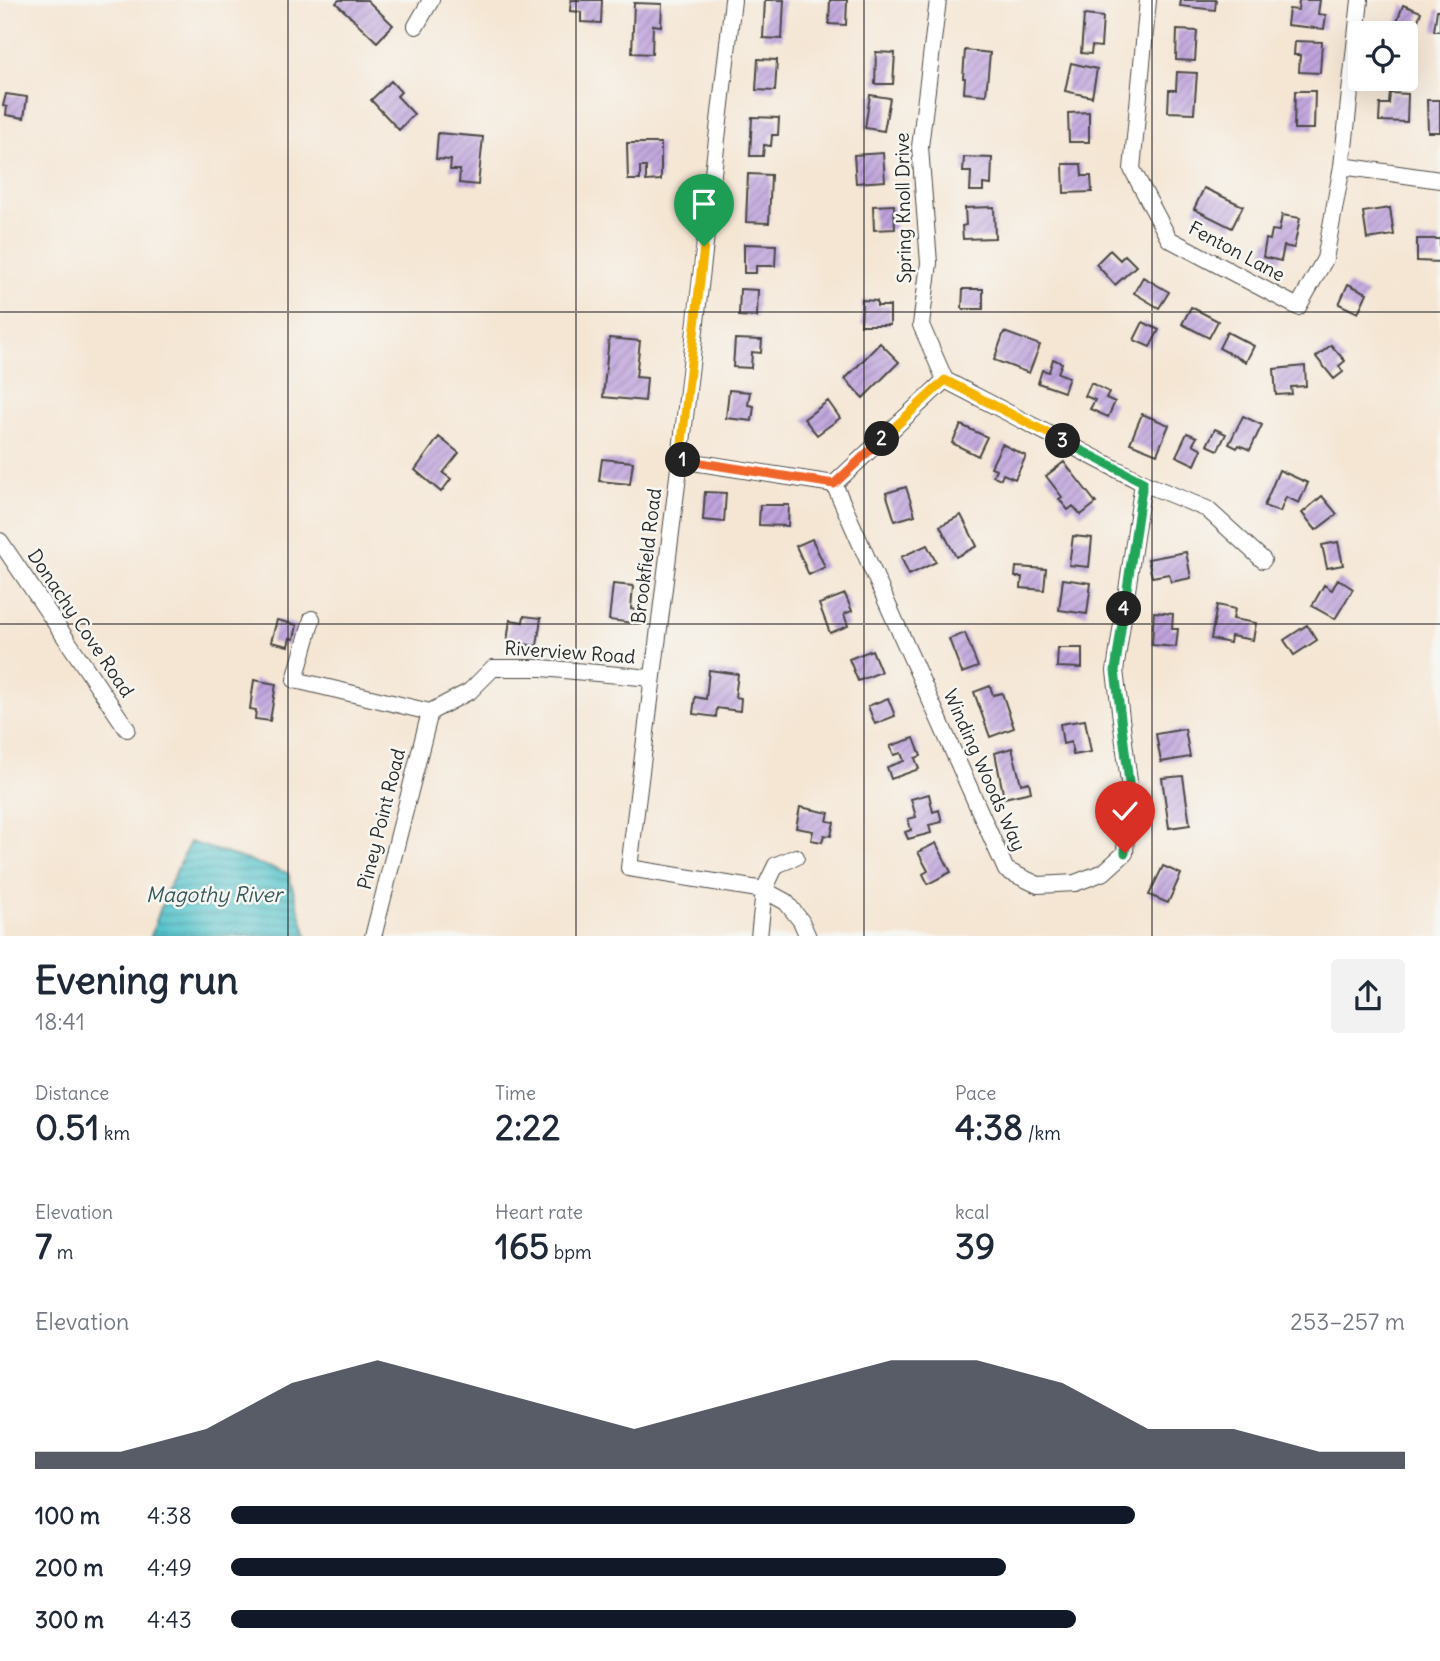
<!DOCTYPE html>
<meta charset="utf-8">
<style>
body{margin:0;font-family:Delius,sans-serif;background:#f2f2f3;color:#1f2937;height:100vh;display:flex;flex-direction:column;font-size:26px;white-space:nowrap}
*{box-sizing:border-box;margin:0}
p{font-size:23px;color:#747a83}
.icon{flex:none;width:38px;height:38px;fill:none;stroke:currentColor;stroke-width:2;stroke-linecap:round;stroke-linejoin:round}
.map{position:relative;height:936px;overflow:hidden}
.side{display:flex;flex-direction:column;background:#fff;flex:1}
.side>*{flex:none}
.buttons{position:absolute;left:1348px;top:21px;display:grid;gap:14px}
.buttons a{display:grid;place-items:center;width:70px;height:70px;border-radius:7px;background:#fff;box-shadow:0 7px 28px #0002;font-size:35px}
.pin{position:absolute;display:grid;place-items:center;width:60px;height:60px;color:#fff;margin:-72px -30px;border-radius:50% 50% 50% 0;rotate:-45deg;box-shadow:0 0 7px #0007}
.pin .icon{rotate:45deg}
.km{position:absolute;width:35px;height:35px;margin:-18px;border-radius:50%;background:#222;color:#fff;font-size:19px;line-height:35px;text-align:center}
.round{display:grid;place-items:center;flex:none;width:74px;height:74px;border-radius:7px;background:#f2f2f3}
.overview{display:flex;align-items:center;justify-content:space-between;height:119px;padding:0 35px}
h1{font-size:38px;font-weight:800;line-height:52px}
.metrics{display:grid;grid-template-columns:repeat(3,1fr);gap:10px;height:119px;padding:7px 35px}
.metrics div{display:grid;align-content:center}
.metrics b{font-size:35px;font-weight:800}
.metrics small{font-size:19px;font-weight:400}
.metrics p{font-size:19px}
.chart{height:196px;padding:14px 35px}
.chart p{display:flex;justify-content:space-between}
.chart svg{width:100%;height:126px;margin-top:7px;fill:#111827;opacity:.7}
ul{padding:0 35px;list-style:none;font-size:23px}
li{display:grid;grid-template-columns:112px 84px 1fr;align-items:center;height:52px}
li i{height:18px;border-radius:9px;background:#111827}
.map>svg:first-child{display:block}
</style>
<div class="map">
<svg width="1440" height="937" viewBox="0 0 1440 937">
<defs>
<pattern id="water-rules" width="6" height="5" patternUnits="userSpaceOnUse" patternTransform="scale(1.75)"><rect width="6" height="5" fill="#56c4cc"/><path d="M0 2.5h6" fill="none" stroke="#479fa6"/></pattern>
<pattern id="building-hatch" width="6" height="6" patternUnits="userSpaceOnUse" patternTransform="scale(1.75)"><rect width="6" height="6" fill="#bfa3dd"/><path d="M-1 1l2-2M0 6l6-6M5 7l2-2" fill="none" stroke="#9b85b3"/></pattern>
</defs>
<rect width="100%" height="100%" fill="#f6f6f2"/>
<filter id="ink" filterUnits="userSpaceOnUse"><feTurbulence type="fractalNoise" baseFrequency=".0143" numOctaves="2"/><feDisplacementMap in="SourceGraphic" scale="14" xChannelSelector="R" yChannelSelector="G"/><feConvolveMatrix kernelMatrix="1 2 1 2 8 2 1 2 1" color-interpolation-filters="sRGB"/></filter>
<filter id="wash" filterUnits="userSpaceOnUse"><feTurbulence type="fractalNoise" baseFrequency=".00686" numOctaves="4" result="noise"/><feDisplacementMap in="SourceGraphic" scale="28" xChannelSelector="R" yChannelSelector="G"/><feGaussianBlur stdDeviation="1.57" result="paint"/><feColorMatrix in="noise" values="0 0 0 0 0 0 0 0 0 0 0 0 0 0 0 0 0 1.4 0 .05"/><feComposite in="paint" operator="in"/></filter>
<g filter="url(#wash)">
<rect width="100%" height="100%" fill="#f5e6d4"/>
<path fill="url(#water-rules)" stroke="#40787c" stroke-width="2" d="M190 842 288 873 307 936H151L166 893Z"/>
<g id="blocks">
<path fill="url(#building-hatch)" d="M339 0H367L393 25 377 42 336 3Z
M571 0H602L601 23 581 22V12L570 11Z
M765 0H784L782 39 763 38Z
M830 0H847L846 25 829 24Z
M1181 0H1216L1215 10 1180 6Z
M1299 0H1320L1318 14 1326 15 1324 29 1287 25 1289 9 1298 10Z
M634 3 662 4 661 26 653 25 652 54 632 53Z
M1403 5 1421 12 1408 48 1405 47V33H1393Z
M1437 10H1440V31H1434Z
M1084 15 1103 17 1101 47 1092 46 1091 54 1081 53Z
M1177 30 1197 31 1195 61 1176 60Z
M1295 41 1322 42 1320 73 1299 72 1300 55H1294Z
M965 50 990 53 986 95 964 93 965 78H963Z
M876 52 895 53 893 84H875Z
M758 59 777 60 775 91 756 90Z
M1071 63 1097 69 1092 97 1065 91Z
M1177 72 1197 73 1194 113 1168 112 1169 90H1176Z
M391 81 401 92 397 96 414 114 399 130 371 100Z
M1295 91H1315L1314 129H1294Z
M1390 93 1408 94 1407 122 1379 121 1380 104H1389Z
M6 94 27 97 24 118 6 115 7 107 3 106Z
M870 95 890 98 884 131 865 128Z
M1427 100H1440V132H1428Z
M1089 112V142H1069L1068 113Z
M752 117 779 118 778 135H772L771 146 764 145 763 156H750Z
M438 133 483 137 478 185 459 183 460 170H450L451 160 436 159Z
M627 143H661V180L646 181V167H640V180H628Z
M883 153 885 181 856 183 854 155Z
M964 157 992 158 991 185 983 184V191H970L971 172H963Z
M1063 164H1081L1082 176H1091L1092 192 1064 193Z
M748 174 771 175 769 223 746 222Z
M1204 188 1243 206 1232 228 1194 209Z
M894 205 895 229 874 230 873 206Z
M994 207 995 238 963 239 962 226 966 225 965 208Z
M1390 208 1394 235 1367 239 1363 212Z
M1282 215 1300 218 1294 248 1284 246 1281 261 1263 257 1266 239 1270 240 1272 230 1279 231Z
M1417 239H1440V262L1417 261Z
M744 244 776 245 775 266H756V273H744Z
M1110 250 1120 260 1125 255 1136 266 1115 285 1096 264Z
M1143 277 1169 292 1159 308 1134 293Z
M1348 284 1367 293 1358 313 1339 304Z
M740 289 758 290 757 317 739 316Z
M963 289H983V309H962Z
M862 300 877 301V306H890V325H861Z
M1191 307 1218 321 1209 338 1182 324Z
M1143 322 1159 330 1150 347 1134 340Z
M1004 332 1040 345 1029 373 994 360Z
M1227 332 1254 346 1246 362 1219 348Z
M609 338 640 341 636 377 647 378 645 401 603 397Z
M735 339 762 340 761 353 752 352 751 368 733 367Z
M880 343 899 362 863 398 845 379Z
M1331 345 1345 361 1339 366 1343 372 1334 379 1316 357Z
M1053 359 1062 363 1058 373 1069 377 1064 392 1038 383 1042 370 1049 372Z
M1305 366 1306 386 1291 387 1292 394 1276 395 1274 369Z
M1091 383 1109 392 1106 398 1115 402 1108 417 1090 409 1095 400 1085 396Z
M729 390 750 392 748 405 754 406 752 421 726 418Z
M828 401 840 418 817 435 804 419Z
M1142 414 1169 425 1157 454 1130 443Z
M1243 416 1262 425 1250 450 1239 445 1237 448 1229 444Z
M961 425 987 437 978 456 952 443Z
M1215 429 1226 434 1218 450 1207 445Z
M1187 433 1197 437 1193 444 1202 449 1195 465 1176 456Z
M439 437 459 453 443 473 451 479 441 492 415 470Z
M1002 444 1026 456 1015 479 1003 474 1001 479 993 476 996 469 991 467Z
M602 459 633 462 630 484 599 481Z
M1064 462 1096 503 1081 515 1073 506 1068 510 1059 499 1062 497 1046 476Z
M1279 470 1308 483 1299 503 1286 497 1280 512 1264 506Z
M906 487 915 515 895 521 886 493Z
M705 492 726 493 724 522 703 520Z
M1322 496 1337 514 1316 530 1302 513Z
M760 505H789L788 526 759 525Z
M961 515 977 546 956 557 940 526Z
M1073 536 1092 538 1089 567 1069 565Z
M812 539 825 567 809 575 796 546Z
M1338 542 1343 565 1327 568 1322 545Z
M927 545 936 562 909 575 901 557Z
M1186 552 1191 578 1171 582 1169 574 1152 577 1148 559Z
M1016 567 1046 569 1044 590 1021 588 1022 577H1015Z
M1063 579 1091 583 1087 614 1059 610Z
M1338 579 1353 589 1335 619 1312 606 1324 585 1332 590Z
M613 584 633 586 631 609 635 610 633 623 609 620Z
M845 594 852 611 844 614 848 626 830 633 819 604Z
M1217 605 1235 609 1233 619 1256 623 1253 640 1231 636 1230 643 1211 639Z
M1154 612 1173 614 1172 629H1178L1176 647 1152 645Z
M524 616 541 618 537 646 507 642 510 620 523 622Z
M277 620 297 625 294 639 290 638 288 646 271 642Z
M1307 625 1317 640 1294 655 1284 640Z
M965 633 978 667 962 673 949 639Z
M1058 648H1082V668L1057 667Z
M872 650 881 672 858 681 849 659Z
M709 670 738 674 735 697 741 698 740 711 717 708 716 717 693 714 695 697 706 699Z
M254 680 276 684 270 721 255 719 256 710 250 709Z
M990 686 993 695 1002 693 1014 728 990 737 974 692Z
M888 698 895 716 875 724 868 706Z
M1085 720 1091 752 1073 755 1071 742 1063 744 1060 724Z
M1185 729 1190 757 1161 762 1156 734Z
M914 738 921 756 915 758 919 769 891 779 887 767 904 761 901 753 894 755 890 746Z
M1012 748 1021 784 1029 782 1031 792 1004 798 995 753Z
M1183 776 1190 825 1169 828 1162 778Z
M929 794 933 812 939 810 942 822 929 825 931 833 908 839 905 832 911 830 908 819 916 817 911 799Z
M800 807 829 813 827 821 834 822 831 836 824 835 822 842 811 840 813 831 796 828Z
M936 843 951 872 928 884 923 874 928 871 918 852Z
M1163 866 1181 874 1168 903 1149 895Z"/>
</g>
</g>
<g filter="url(#ink)">
<use href="#blocks" fill-opacity="0" stroke="#494744" stroke-width="2"/>
<g fill="none" stroke-linecap="round" stroke-linejoin="round">
<g stroke="#494744" stroke-width="18">
<path id="street" d="M733 0 680 460 629 868 764 890 786 902 801 921 808 937
M938 0 920 147 929 263 921 325 945 380 1143 483 1207 509 1263 560
M1148 0 1132 169 1169 239 1298 307 1325 259 1342 166 1360 0
M416 26 431 0
M1342 166 1440 180
M680 460 834 484 1006 870 1038 885 1075 883 1104 872 1125 853 1129 782 1115 671 1143 483
M834 484 945 380
M0 541 127 729
M312 619 295 680 430 712 470 691 493 668H542L651 678
M373 937 430 712
M759 937 764 890 776 865 796 857"/>
</g>
<use href="#street" stroke="#fff" stroke-width="16"/>
</g>
</g>
<g fill="none" stroke-linecap="round" stroke-linejoin="round" filter="url(#ink)">
<g stroke="#fff" stroke-width="14">
<path id="split-1" d="M683 460H680L704 246"/>
</g>
<g stroke="#fff" stroke-width="14">
<path id="split-2" d="M683 460 834 484 882 439"/>
</g>
<g stroke="#fff" stroke-width="14">
<path id="split-3" d="M882 439 945 380 1063 441"/>
</g>
<g stroke="#fff" stroke-width="14">
<path id="split-4" d="M1063 441 1143 482 1124 609"/>
</g>
<g stroke="#fff" stroke-width="14">
<path id="split-5" d="M1124 609 1115 671 1129 782 1125 853"/>
</g>
<use href="#split-1" stroke="#f5b400" stroke-width="9"/>
<use href="#split-2" stroke="#f0652b" stroke-width="9"/>
<use href="#split-3" stroke="#f5b400" stroke-width="9"/>
<use href="#split-4" stroke="#22a559" stroke-width="9"/>
<use href="#split-5" stroke="#22a559" stroke-width="9"/>
</g>
<path fill="none" stroke="#2b2b2b" stroke-width="2" stroke-opacity="0.55" d="M288 0V937M576 0V937M864 0V937M1152 0V937M0 312H1440M0 624H1440"/>
<g text-anchor="middle" dominant-baseline="central" stroke-width="5" stroke-linejoin="round" paint-order="stroke">
<g font-size="19" fill="#2b2b2b" stroke="#f6f6f2">
<text transform="translate(903 208) rotate(-91)">Spring Knoll Drive</text>
<text transform="translate(1237 251) rotate(28)">Fenton Lane</text>
<text transform="translate(646 556) rotate(-83)">Brookfield Road</text>
<text transform="translate(81 623) rotate(56)">Donachy Cove Road</text>
<text transform="translate(570 652) rotate(4)">Riverview Road</text>
<text transform="translate(985 770) rotate(66)">Winding Woods Way</text>
<text transform="translate(381 819) rotate(-76)">Piney Point Road</text>
</g>
<g font-size="21" font-style="italic" fill="#38595b" stroke="#f6f6f2">
<text x="214" y="894">Magothy River</text>
</g>
</g>
</svg>
<div class="buttons">
<a><svg class="icon" aria-label="locate" viewBox="0 0 24 24"><circle cx="12" cy="12" r="6"/><path d="M12 2v4M12 18v4M2 12h4M18 12h4"/></svg></a>
</div>
<div class="pin" style="left:704px;top:246px;background:#1e9e55"><svg class="icon" aria-label="arrive" viewBox="0 0 24 24"><path d="M6 21V4h12l-3 4 3 4H6"/></svg></div>
<div class="pin" style="left:1125px;top:853px;background:#d93025"><svg class="icon" aria-label="check" viewBox="0 0 24 24"><path d="M5 12l5 5 9-10"/></svg></div>
<b class="km" style="left:683px;top:460px">1</b>
<b class="km" style="left:882px;top:439px">2</b>
<b class="km" style="left:1063px;top:441px">3</b>
<b class="km" style="left:1124px;top:609px">4</b>
</div>
<section class="side">
<div class="overview"><div><h1>Evening run</h1><p>18:41</p></div><a class="round"><svg class="icon" aria-label="share" viewBox="0 0 24 24"><path d="M12 15V3M7 8l5-5 5 5M5 13v7h14v-7"/></svg></a></div>
<div class="metrics">
<div><p>Distance</p><b>0.51<small> km</small></b></div>
<div><p>Time</p><b>2:22</b></div>
<div><p>Pace</p><b>4:38<small> /km</small></b></div>
</div>
<div class="metrics">
<div><p>Elevation</p><b>7<small> m</small></b></div>
<div><p>Heart rate</p><b>165<small> bpm</small></b></div>
<div><p>kcal</p><b>39</b></div>
</div>
<div class="chart"><p><span>Elevation</span>253–257 m</p>
<svg viewBox="0 0 160 44" preserveAspectRatio="none"><path d="M0 44V38L10 38L20 30L30 14L40 6L50 14L60 22L70 30L80 22L90 14L100 6L110 6L120 14L130 30L140 30L150 38L160 38V44z"/></svg>
</div>
<ul>
<li><b>100 m</b>4:38<i style="width:77%"></i></li>
<li><b>200 m</b>4:49<i style="width:66%"></i></li>
<li><b>300 m</b>4:43<i style="width:72%"></i></li>
</ul>
</section>
